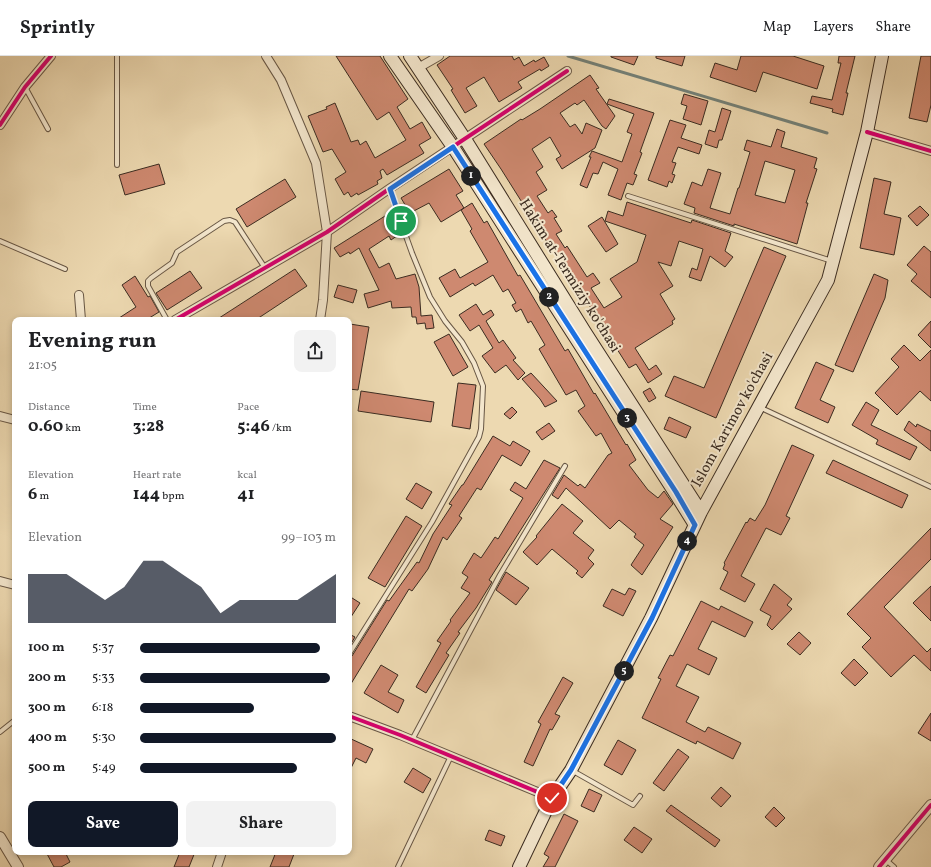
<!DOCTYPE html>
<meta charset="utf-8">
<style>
body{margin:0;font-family:Vollkorn,serif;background:#f2f2f2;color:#202124;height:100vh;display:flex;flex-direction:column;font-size:15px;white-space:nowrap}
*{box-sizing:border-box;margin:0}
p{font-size:13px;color:#757577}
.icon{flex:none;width:22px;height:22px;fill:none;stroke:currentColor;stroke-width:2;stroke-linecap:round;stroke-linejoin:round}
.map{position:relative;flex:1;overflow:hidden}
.drawer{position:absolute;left:12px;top:261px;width:340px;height:538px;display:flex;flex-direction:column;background:#fff;border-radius:8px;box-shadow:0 2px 6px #0003}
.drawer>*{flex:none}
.pin{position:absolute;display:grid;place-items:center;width:34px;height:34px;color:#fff;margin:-17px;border:2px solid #fff;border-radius:50%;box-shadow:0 1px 4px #0007}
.km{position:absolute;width:20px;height:20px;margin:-10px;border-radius:50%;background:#222;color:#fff;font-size:11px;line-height:20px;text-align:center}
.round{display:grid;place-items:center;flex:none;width:42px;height:42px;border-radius:8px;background:#f2f2f2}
.head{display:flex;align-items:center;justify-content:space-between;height:68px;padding:0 16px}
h1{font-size:22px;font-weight:700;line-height:30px}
.metrics{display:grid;grid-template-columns:repeat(3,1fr);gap:6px;height:68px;padding:4px 16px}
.metrics div{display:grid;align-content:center}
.metrics b{font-size:17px;font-weight:700}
.metrics small{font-size:11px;font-weight:400}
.metrics p{font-size:11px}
.chart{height:112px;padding:8px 16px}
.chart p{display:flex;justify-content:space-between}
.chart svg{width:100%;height:72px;margin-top:4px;fill:#111827;opacity:.7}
.button{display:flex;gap:8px;margin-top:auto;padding:8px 16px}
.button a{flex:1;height:46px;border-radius:8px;background:#111827;color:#fff;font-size:16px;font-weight:700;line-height:46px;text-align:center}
.button a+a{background:#f2f2f2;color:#202124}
ul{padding:0 16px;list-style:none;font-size:13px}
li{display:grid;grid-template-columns:64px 48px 1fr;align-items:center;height:30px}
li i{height:10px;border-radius:5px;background:#111827}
header{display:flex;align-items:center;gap:24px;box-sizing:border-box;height:56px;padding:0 20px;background:#fff;border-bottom:1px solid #e0e0e0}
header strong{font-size:19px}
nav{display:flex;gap:22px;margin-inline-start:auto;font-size:14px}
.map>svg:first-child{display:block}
</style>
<header>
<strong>Sprintly</strong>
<nav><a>Map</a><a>Layers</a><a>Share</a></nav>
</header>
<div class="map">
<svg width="931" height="811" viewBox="0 0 931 811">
<rect width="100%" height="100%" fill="#edd9b1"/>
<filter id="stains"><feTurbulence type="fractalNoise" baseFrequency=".005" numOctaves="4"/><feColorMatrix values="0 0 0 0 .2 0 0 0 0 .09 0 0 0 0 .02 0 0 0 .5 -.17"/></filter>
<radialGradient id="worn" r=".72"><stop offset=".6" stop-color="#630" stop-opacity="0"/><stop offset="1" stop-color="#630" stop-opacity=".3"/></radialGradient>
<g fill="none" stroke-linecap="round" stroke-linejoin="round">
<path stroke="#748178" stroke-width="3" d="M568 0 827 77"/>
</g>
<path fill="#ce8970" stroke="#3b2c21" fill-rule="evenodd" d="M336 0H380L408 43 397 51 410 73 422 66 431 82 419 89 424 97 387 119 383 113 380 115 382 122 377 125 378 128 358 139 357 137 351 141 348 136 344 139 335 123 346 116 332 93 323 96 308 60 327 53 326 51 335 47 351 86 358 84 360 89 366 85 375 102 406 84 389 56 377 64Z
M450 0H512L514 4 519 1 524 10 534 4 535 6 544 1 549 10 541 15 540 13 518 26 522 32 499 46 484 21 466 32 477 50 465 57 451 34 453 33 437 9Z
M611 0H638L634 9 611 1Z
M656 0H685L682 10 656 2Z
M741 0H793L824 10 817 33 763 16 756 36 710 21 715 7 737 14Z
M839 0H855L846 37H848L843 59 832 56 833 53 810 47 812 40 832 44 841 7H838Z
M921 0H931V49L927 66 909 62Z
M590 19 599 32 596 33 615 60 606 73 602 70 584 44 577 49 575 47 560 57 570 71 575 68 582 78 586 67 602 74 595 92 562 113 556 103 561 100 550 81 532 93 543 111 536 116 547 134 537 140 548 157 552 154 557 161 554 162 562 175 556 178 565 192 567 190 587 221 593 217 600 227 591 232 604 252 622 241 610 223 637 206 646 179 605 165 608 155 623 160 627 146 691 167 692 164 731 177 725 195 733 201 725 211 710 200 701 225 689 221 692 212 697 214 703 193 679 185 671 210 658 206 673 230 660 238 675 263 672 265 673 268 635 292 649 314 656 309 662 318 648 327 636 308 629 312 572 222 571 223 552 194 501 113 484 88 521 63 522 64 540 53Z
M684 38 708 45 701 69 683 63 687 50 681 48Z
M609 43 654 57 640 96 642 97 634 118 637 119 633 129 627 127 621 144 608 139 618 113 603 106 598 118 593 117 587 132 580 129 591 101H589L592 95 622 106 632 78 627 76 634 58 607 48Z
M722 52 731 55 722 84H719L717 92 705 88 709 74 715 76Z
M670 64 686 69 681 82 702 89 699 98 678 91 672 106 676 107 672 118 675 119 672 127 669 125 667 131 648 124Z
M777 73 785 76 781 91 817 102 814 112 817 113 806 147H808L797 188 734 168V170L694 157 695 152 684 148 692 126 702 130 708 113 721 117 710 152 730 158 738 132H739L750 96 744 94 747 84 771 91ZM765 105 795 114 785 147 755 139Z
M159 108 165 128 125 139 119 119Z
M449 113 463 135 456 139 464 152 441 166 429 147 410 157 401 142Z
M874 122 891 126 884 158 901 162 894 199 860 192Z
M285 123 296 141 247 171 236 153Z
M472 147 484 167 487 165 518 220 520 219 565 295 568 293 594 338 595 337 626 389 627 388 636 404 629 409 648 434 658 442 664 435 673 448 660 463 673 471 642 519 631 509 644 489 634 481 636 478 619 464 610 473 566 432 558 443 552 439 564 419 578 430 580 428 585 432 608 399 612 397 601 377 596 380 578 355 585 350 576 334 566 339 539 293 545 289 531 265 528 267 521 253 516 256 512 249 516 247 508 233 503 236 493 219 475 230 473 227 450 241 439 222 455 213 460 222 488 206 470 175 472 173 461 154Z
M920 150 929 159 917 170 908 160Z
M393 155 401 177 391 184 389 180 369 193 379 212 389 207 396 223 415 218 419 231 421 260 432 259 434 272 426 273 425 267 417 268 416 261H412L411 251 392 252 391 245 368 252 364 238 379 234 359 192 350 198 349 196 340 201 334 192Z
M602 161 618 188 606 196 588 170Z
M924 190 931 196V242L911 225 917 218 907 209Z
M764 191 786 200 716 362 665 340 674 320 704 332Z
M295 213 307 230 260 261 255 264H216Z
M190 215 202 232 167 254 156 237Z
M874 218 888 224 885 242 853 316 835 309Z
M135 220 148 241 150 240 159 256 146 264H116L136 251 122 229Z
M338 229 357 234 353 247 334 241Z
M476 248 483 259 491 254 494 259 486 265 499 287 503 284 516 302 513 304 525 317 518 324 506 309 495 317 482 300 493 292 479 269 470 275 459 259Z
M931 265V292L918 279Z
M350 268 369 271 358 334 349 333V274Z
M449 278 468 311 453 320 434 286Z
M904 289 920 305 931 294V345L920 335 897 359 875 337 899 311 891 303Z
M816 306 834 314 820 344 835 351 828 367 795 352Z
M531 317 557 345 545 351 540 343 522 323Z
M458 327 476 329 470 373 452 370Z
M650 332 656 342 649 346 643 336Z
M361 335 434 346 431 366 358 355Z
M866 346 879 354 871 369 917 391 910 404 876 388 878 384 852 369Z
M512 351 517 356 510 363 504 358Z
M669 361 691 371 686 382 664 373Z
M909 365 916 371 917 368 931 375V395L904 374Z
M549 367 555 375 542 384 536 376Z
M493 380 510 390 513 385 530 395 521 410 502 399 481 434 477 432 459 460 462 462 447 484 443 481 428 513 412 535 409 533 349 631V601L352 600 387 544 389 545 417 506 419 507 433 478 452 449 449 448 462 429H463Z
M792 389 814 399 786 460 790 462 781 479 766 472 741 520 755 528 745 546 720 533 728 516 723 513 725 508 724 507 746 466 747 467 750 462 755 465 765 449Z
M544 404 560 412 489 524 492 526 476 552 458 576 460 577 446 597 449 599 426 637 416 631 441 587 437 585 451 565 450 564 470 537 461 532 468 521 462 517 474 497 481 502 495 481 498 483 523 442 510 434 515 426 526 433Z
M833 404 908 439 902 452 826 417Z
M416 427 432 436 422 453 406 443Z
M562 448 583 465 573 477 594 494 588 502 594 508 582 522 576 517 578 515 552 493 537 509 523 496 537 481 536 480Z
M406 460 422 470 385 531 368 522Z
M931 472V503L884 551 927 596 931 592V615L914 599 891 621 862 591 871 582 847 558Z
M506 516 529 532 516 549 496 534Z
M774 528 792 543 787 549 792 553 772 574 767 569 771 560 760 554Z
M931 530V565L913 547Z
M629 532 636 535 623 560 603 550 612 533 625 539Z
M349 540 360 547 349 564Z
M701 545 719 554 721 550 753 566 745 581 712 565 698 593 717 602 709 619 687 608 676 630 699 641 686 666 705 676 708 671 741 687 733 703 697 685 696 688 642 662 661 623 658 622 670 599 673 600Z
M799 576 811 587 800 599 787 588Z
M349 578 355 581 349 591Z
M854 603 868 617 855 630 841 617Z
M381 609 398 619 388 636 404 644 398 657 364 637Z
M563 621 573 627 555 658 560 660 552 674 550 673 533 710 524 706 541 668 538 666Z
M931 657V685L918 677Z
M349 682 373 693 366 707 356 702 349 716Z
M618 684 636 694 622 719 604 709Z
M678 693 689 701 664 735 653 727Z
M413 712 431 723 423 737 404 726Z
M721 731 731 740 721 751 711 742Z
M589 733 602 739 594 756 581 750Z
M671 749 720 784 715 791 666 755Z
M774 751 785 762 776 771 765 761Z
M564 758 578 765 555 811H543L549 801 544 798Z
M634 771 652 783 642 797 624 784Z
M489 774 505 780 501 790 485 784Z
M46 796H65L70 806 61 811H54Z
M180 796H195L189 811H174Z
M276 796H290L294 798 289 811H270Z"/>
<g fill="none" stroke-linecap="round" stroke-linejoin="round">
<g stroke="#685745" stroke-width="6">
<path id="service" d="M117 0V109
M25 31 48 73
M628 140 832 205
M0 185 65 213
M167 264 148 230V225L151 222 172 207 177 196 224 165 230 164 235 166 265 212
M759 351 931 431
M349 598 432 466 479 381 481 373 483 330 474 307 462 286 445 265 430 241 412 197 389 133
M0 676 15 664
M412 684 500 519 565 410
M573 715 633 749 640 740
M886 804 894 811
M398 811 451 700"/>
</g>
<g stroke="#685745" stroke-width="10">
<path id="minor" d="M266 0 281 24 316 107 327 176 323 244 320 264
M418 12 439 0
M0 69 25 31 51 0
M867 76 931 95
M79 239 81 264
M175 264 327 176 389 133 567 15
M0 360 15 364
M0 525 15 529
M349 660 400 679 552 742
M217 811 222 796"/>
</g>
<g stroke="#685745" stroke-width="12">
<path id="tertiary" d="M0 781 18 811
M879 811 931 749"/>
</g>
<g stroke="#3b2c21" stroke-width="14">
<path id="secondary" d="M390 0 453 91 675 437 695 469
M410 0 465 83 585 276 701 456
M519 811 552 742 571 714 651 562 701 456 828 224 867 76 882 0"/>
</g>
<use href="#service" stroke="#f3e6cc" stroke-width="4"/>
<use href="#minor" stroke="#f3e6cc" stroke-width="8"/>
<use href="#tertiary" stroke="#f3e6cc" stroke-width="10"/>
<use href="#secondary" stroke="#f3e6cc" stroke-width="12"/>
<g stroke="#f3e6cc" stroke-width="6">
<path id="cycleway" d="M0 69 25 31 51 0
M867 76 931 95
M175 264 327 176 389 133 567 15
M349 660 400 679 552 742
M879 811 931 749"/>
</g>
<use href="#cycleway" stroke="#d6006c" stroke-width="4"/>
</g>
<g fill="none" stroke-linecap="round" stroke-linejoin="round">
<g stroke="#fff" stroke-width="8">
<path id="route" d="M401 165 390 133 453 91 676 436 695 469 652 562 571 714 552 742"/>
</g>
<use href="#route" stroke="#1a73e8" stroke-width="5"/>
</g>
<g text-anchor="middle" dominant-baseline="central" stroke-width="4" stroke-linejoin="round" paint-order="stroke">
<g font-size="15" fill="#3b2c21" stroke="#f3e6cc">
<text transform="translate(569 220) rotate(58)">Hakim at-Termiziy ko'chasi</text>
<text transform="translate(733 364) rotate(-61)">Islom Karimov ko'chasi</text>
</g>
</g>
<rect width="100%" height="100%" filter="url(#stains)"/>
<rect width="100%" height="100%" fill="url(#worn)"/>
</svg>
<div class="pin" style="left:401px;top:165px;background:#1e9e55"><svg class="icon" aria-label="arrive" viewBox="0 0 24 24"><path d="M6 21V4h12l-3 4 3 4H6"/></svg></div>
<div class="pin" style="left:552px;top:742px;background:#d93025"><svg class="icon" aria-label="check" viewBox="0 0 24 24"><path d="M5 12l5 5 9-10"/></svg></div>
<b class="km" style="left:471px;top:120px">1</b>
<b class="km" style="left:549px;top:241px">2</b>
<b class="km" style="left:627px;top:362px">3</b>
<b class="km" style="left:687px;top:485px">4</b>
<b class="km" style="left:624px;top:615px">5</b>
<section class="drawer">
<div class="head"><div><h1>Evening run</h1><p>21:05</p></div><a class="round"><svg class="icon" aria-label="share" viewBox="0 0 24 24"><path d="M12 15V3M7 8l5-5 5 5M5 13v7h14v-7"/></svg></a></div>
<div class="metrics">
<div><p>Distance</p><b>0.60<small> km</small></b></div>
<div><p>Time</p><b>3:28</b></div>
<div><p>Pace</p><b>5:46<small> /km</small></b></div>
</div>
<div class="metrics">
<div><p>Elevation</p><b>6<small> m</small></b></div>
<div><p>Heart rate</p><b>144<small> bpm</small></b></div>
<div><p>kcal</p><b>41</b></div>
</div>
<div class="chart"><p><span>Elevation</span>99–103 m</p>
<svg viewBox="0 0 160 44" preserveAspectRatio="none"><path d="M0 44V14L10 14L20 14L30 22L40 30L50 22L60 6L70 6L80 14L90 22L100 38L110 30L120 30L130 30L140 30L150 22L160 14V44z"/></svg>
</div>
<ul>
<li><b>100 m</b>5:37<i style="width:92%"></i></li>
<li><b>200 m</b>5:33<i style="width:97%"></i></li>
<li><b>300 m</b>6:18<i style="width:58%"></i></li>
<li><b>400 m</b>5:30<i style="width:100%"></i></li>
<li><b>500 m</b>5:49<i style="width:80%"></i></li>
</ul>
<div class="button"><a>Save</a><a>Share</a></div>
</section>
</div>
